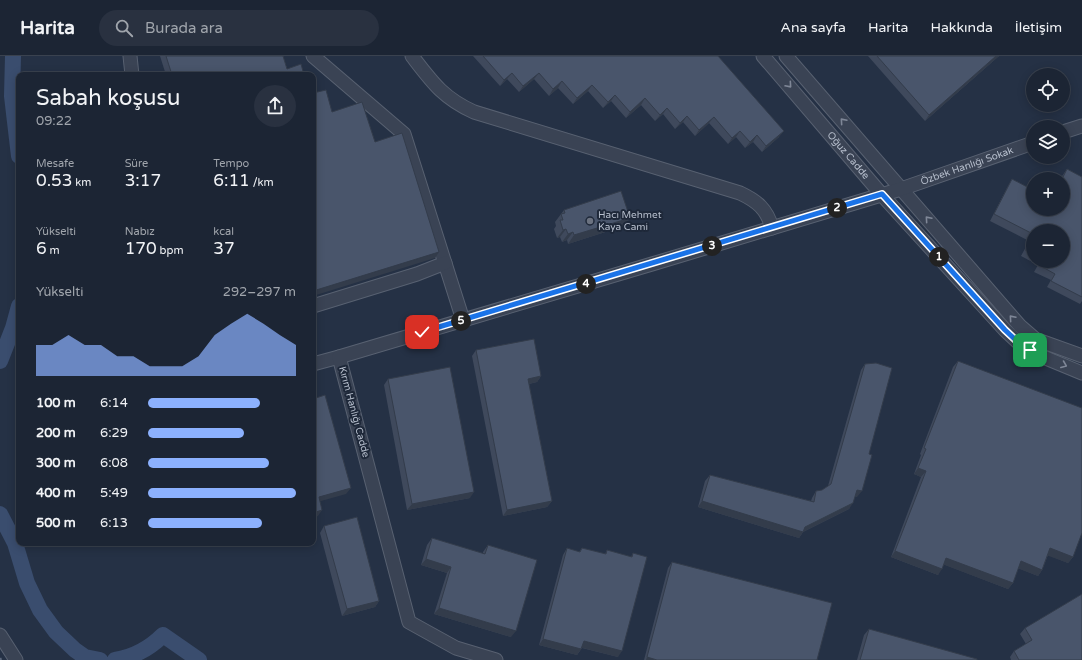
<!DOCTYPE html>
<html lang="tr">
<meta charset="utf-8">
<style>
body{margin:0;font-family:"Varela Round",sans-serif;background:#293140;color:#f1f3f6;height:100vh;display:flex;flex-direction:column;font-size:15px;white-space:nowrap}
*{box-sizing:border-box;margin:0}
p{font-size:13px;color:#a0a5ac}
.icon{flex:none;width:22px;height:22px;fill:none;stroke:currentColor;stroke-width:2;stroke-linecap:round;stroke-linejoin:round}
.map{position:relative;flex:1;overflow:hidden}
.drawer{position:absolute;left:16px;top:16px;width:300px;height:474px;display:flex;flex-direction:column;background:#1c2534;border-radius:8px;box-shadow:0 2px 10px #0003,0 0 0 1px #3a424f}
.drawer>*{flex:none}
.tools{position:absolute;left:1026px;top:12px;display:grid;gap:8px}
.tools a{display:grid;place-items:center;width:44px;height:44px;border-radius:50%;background:#1c2534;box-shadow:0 2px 10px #0003,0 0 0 1px #3a424f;font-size:20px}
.pin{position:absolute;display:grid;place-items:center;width:34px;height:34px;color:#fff;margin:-17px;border-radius:8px;box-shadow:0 2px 6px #0006}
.km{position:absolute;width:20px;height:20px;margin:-10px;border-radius:50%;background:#222;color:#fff;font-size:11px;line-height:20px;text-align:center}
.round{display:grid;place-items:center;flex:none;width:42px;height:42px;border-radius:21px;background:#293140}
.summary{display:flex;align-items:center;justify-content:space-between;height:68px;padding:0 20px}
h1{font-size:22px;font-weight:600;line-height:30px}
.figures{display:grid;grid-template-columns:repeat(3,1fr);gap:6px;height:68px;padding:4px 20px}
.figures div{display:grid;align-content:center}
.figures b{font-size:17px;font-weight:600}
.figures small{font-size:11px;font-weight:400}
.figures p{font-size:11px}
.chart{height:112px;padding:8px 20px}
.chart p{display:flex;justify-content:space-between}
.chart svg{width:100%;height:72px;margin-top:4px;fill:#8cb1fe;opacity:.7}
ul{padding:0 20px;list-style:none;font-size:13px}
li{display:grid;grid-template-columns:64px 48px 1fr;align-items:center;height:30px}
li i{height:10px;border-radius:5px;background:#8cb1fe}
header{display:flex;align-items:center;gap:24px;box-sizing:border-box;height:56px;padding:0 20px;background:#1c2534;border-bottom:1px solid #3a424f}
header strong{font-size:19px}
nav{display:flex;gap:22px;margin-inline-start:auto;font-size:14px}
.search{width:280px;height:36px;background:#293140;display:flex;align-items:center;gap:10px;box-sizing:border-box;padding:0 14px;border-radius:22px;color:#a0a5ac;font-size:15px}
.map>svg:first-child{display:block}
</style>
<header>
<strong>Harita</strong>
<div class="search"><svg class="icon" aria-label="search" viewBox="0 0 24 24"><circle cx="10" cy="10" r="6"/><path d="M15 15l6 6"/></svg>Burada ara</div>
<nav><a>Ana sayfa</a><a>Harita</a><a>Hakkında</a><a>İletişim</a></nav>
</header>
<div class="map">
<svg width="1082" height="604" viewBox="0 0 1082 604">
<rect width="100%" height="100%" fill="#253145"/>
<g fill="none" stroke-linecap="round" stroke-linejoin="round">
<path stroke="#3a4d6e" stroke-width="16" d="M13 0 12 40 19 100
M0 305 13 272 19 250
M0 458 15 487 27 527 40 554 56 576 75 594 85 601 100 604
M115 604C134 601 149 593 163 579L199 604"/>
<g stroke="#586171" stroke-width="15">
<g id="minor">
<path d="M130 0 132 19"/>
<path d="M313 0 404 78 463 264"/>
<path d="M412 0C432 26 443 42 474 56L740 137C757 145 767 153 772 172"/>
<path id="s1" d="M763 0 882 139 1005 274 1021 289 1036 298 1082 317"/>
<path d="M786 0 1020 270 1035 283 1082 300"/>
<path d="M1063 76 1082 70"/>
<path d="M313 250 417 218 445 207"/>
<path d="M313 308 339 301"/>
<path d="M0 579 16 604"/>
<path id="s2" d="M496 604 456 592 409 566 339 301 652 208 901 133 1033 87"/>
</g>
</g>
<use href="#minor" stroke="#3a4354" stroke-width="13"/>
<path stroke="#5c677b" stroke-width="2.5" stroke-dasharray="4 4" stroke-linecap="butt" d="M0 602 1 604"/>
</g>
<path fill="#3f495c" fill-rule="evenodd" d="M160 0H283L287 13 304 19H166Z
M473 0H718L779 81 762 96 753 86 745 92 736 81 728 88 709 67 695 80 683 66 675 73 663 58 655 65 641 49 626 62 611 45 603 52 588 35 573 48 558 32 549 40 534 23 519 36 507 23 500 30Z
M868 0H999L925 65Z
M1067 113 1082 121V245L1080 248 1047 231 1051 224 1034 216 1038 209 1021 200 1029 185 990 165 1008 130 1012 123 1033 153 1063 123H1060ZM1033 175 1063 205H1033Z
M564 154 630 162 624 170 568 188 567 184 562 186 560 181 557 182 554 173 556 170 555 166Z
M476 294 541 320 537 326 529 328 552 445 547 451 503 460 472 300Z
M958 305 1073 501 1068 507 1048 499 1042 514 1038 520 1018 512 1013 527 1008 533 943 508 938 519 891 501 921 421 914 418 921 399 920 398 953 311Z
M865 308 857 441 855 440 849 453 803 476 799 482 698 451 705 425 710 419 811 445 812 442 816 435 822 434 828 430 861 314Z
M388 323 470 442 407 454 384 329Z
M324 470 379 545 375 551 342 560 320 477Z
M432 482 483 498V496L488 489 511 581 434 558 447 517 421 509 427 489Z
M567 492 579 496 582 492 605 498 607 494 631 501 633 497 618 601 582 592 577 599 539 589 563 499Z
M672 506 817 604H818H644L668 512Z
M1025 572 1082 604H1011L1010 601 1014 595 1026 588 1020 578Z
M869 573 977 604H857L864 579Z"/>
<path fill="#333c4b" d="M996 0H999L925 65 929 59Z
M512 17 507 23 500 30 504 24Z
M539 17 534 23 519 36 523 30Z
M562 25 558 32 549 40 553 33Z
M592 29 588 35 573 48 577 42Z
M615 39 611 45 603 52 608 46Z
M645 42 641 49 626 62 630 56Z
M667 52 663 58 655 65 660 59Z
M687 60 683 66 675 73 680 67Z
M714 61 709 67 695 80 699 74Z
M740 75 736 81 728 88 732 82Z
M784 75 779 81 762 96 766 90Z
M757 79 753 86 745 92 750 86Z
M630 162 624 170 568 188 574 179Z
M566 173 560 181 557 182 563 174Z
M573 176 567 184 562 186 568 178Z
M439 196 435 202 313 240V235Z
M541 320 537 326 524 329 528 323Z
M918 412 926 415 921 421 914 418Z
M351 432 346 438 314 447 319 441Z
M857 434 862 435 857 441 852 440Z
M474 436 470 442 407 454 412 448Z
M552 445 547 451 503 460 507 454Z
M702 445 805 471 853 447 849 453 803 476 799 482 698 451Z
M322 454 318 460 313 462V457Z
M1050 492 1073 501 1068 507 1046 499Z
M895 495 942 513 938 519 891 501Z
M946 502 1013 527 1008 533 942 508Z
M426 503 451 511 447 517 421 509Z
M1021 505 1042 514 1038 520 1017 512Z
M379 545 375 551 342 560 347 553Z
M439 552 516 575 511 581 434 558Z
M543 583 581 593 577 599 539 589Z
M584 585 622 595 618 601 579 591Z
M647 601 657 604H646Z"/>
<path fill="#49556b" stroke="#333c4b" d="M166 0H283L287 13 301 8 304 19H172Z
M483 0H718L784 75 766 90 757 79 750 86 740 75 732 82 714 61 699 74 687 60 680 67 667 52 660 59 645 42 630 56 615 39 608 46 592 29 577 42 562 25 553 33 539 17 523 30 512 17 504 24Z
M877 0H996L929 59Z
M326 34 332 56 362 46 375 86 402 77 439 196 313 235V37Z
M1067 113 1082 121V241L1051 225 1055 218 1039 209 1041 205H1063V175H1033V178L994 158 1012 123 1033 134V153H1063V123H1062Z
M1045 118 1055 123H1042Z
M621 135 630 162 574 179 573 176 568 178 566 173 563 174 560 164H563L561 158 565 157 564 154Z
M1033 179V198L1025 194Z
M534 283 541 320 528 323 552 445 507 454 476 294Z
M958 305 1082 352V477L1073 501 1050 492 1042 514 1021 505 1013 527 946 502 942 513 895 495 926 415 918 412 926 393 924 392Z
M876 307 892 312 869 398 872 399 862 435 857 434 853 447 805 471 803 476 702 445 710 419 814 446 816 435 822 434 831 428 865 308Z
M450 311 474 436 412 448 388 323Z
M325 339 351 432 319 441 322 454 313 457V343Z
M357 461 379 545 347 553 324 470Z
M432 482 485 498 488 489 537 504 516 575 439 552 451 511 426 503Z
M567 492 580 496 582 492 606 498 607 494 632 501 633 497 647 501 622 595 584 585 581 593 543 583Z
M672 506 832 547 817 604H818H657L647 601Z
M1082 538V604H1019L1014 595 1032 584 1025 572Z
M869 573 977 603V604H860Z"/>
<defs><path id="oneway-chevron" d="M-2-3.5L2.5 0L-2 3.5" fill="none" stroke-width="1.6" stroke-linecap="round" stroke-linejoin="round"/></defs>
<g stroke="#7f8797">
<use href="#oneway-chevron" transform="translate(789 29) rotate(49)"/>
<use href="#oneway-chevron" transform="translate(843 65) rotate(-131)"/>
<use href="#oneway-chevron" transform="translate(928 163) rotate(-131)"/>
<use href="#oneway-chevron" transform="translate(1012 262) rotate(-131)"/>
<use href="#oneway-chevron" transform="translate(1064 309) rotate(22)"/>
</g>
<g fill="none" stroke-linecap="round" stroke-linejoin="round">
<g stroke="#fff" stroke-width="8">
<path id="route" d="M422 276 882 138 1005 274 1021 289 1030 294"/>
</g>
<use href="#route" stroke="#1a73e8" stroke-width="5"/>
</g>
<circle fill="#6b7280" stroke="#1e2839" stroke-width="1.5" cx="590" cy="165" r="4"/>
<g text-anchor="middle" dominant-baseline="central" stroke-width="4" stroke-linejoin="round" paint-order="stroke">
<g font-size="10" fill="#b7bfcd" stroke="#1e2839">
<text stroke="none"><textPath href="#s1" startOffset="131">Oğuz Cadde</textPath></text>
<text stroke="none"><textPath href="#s2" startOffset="1026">Özbek Hanlığı Sokak</textPath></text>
<text transform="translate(354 356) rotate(75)">Kırım Hanlığı Cadde</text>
</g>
<g font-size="10" fill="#b7bfcd" stroke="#1e2839" text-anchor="start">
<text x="598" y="159">Hacı Mehmet<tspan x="598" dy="12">Kaya Cami</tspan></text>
</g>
</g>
</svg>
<div class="tools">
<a><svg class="icon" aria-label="locate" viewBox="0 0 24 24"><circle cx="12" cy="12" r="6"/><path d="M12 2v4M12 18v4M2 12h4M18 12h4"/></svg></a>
<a><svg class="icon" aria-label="layers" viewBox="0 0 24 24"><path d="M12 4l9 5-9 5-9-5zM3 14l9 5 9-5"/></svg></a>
<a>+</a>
<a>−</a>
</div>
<div class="pin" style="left:1030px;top:294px;background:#1e9e55"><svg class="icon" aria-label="arrive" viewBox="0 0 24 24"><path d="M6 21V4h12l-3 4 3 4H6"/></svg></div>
<div class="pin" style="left:422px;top:276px;background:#d93025"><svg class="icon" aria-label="check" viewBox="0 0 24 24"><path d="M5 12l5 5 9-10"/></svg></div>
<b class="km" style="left:939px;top:201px">1</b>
<b class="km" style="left:837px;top:152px">2</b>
<b class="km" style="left:712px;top:190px">3</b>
<b class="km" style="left:586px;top:228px">4</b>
<b class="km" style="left:461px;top:265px">5</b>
<section class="drawer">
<div class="summary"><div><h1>Sabah koşusu</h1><p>09:22</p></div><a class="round"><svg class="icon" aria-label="share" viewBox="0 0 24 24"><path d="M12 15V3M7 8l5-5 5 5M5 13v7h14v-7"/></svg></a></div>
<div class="figures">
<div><p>Mesafe</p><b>0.53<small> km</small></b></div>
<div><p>Süre</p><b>3:17</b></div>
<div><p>Tempo</p><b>6:11<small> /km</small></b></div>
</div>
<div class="figures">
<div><p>Yükselti</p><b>6<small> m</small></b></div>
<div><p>Nabız</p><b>170<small> bpm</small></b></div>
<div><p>kcal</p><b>37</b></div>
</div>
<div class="chart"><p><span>Yükselti</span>292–297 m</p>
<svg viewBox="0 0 160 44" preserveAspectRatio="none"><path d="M0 44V25L10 25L20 19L30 25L40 25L50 32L60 32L70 38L80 38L90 38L100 32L110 19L120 12L130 6L140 12L150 19L160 25V44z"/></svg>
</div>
<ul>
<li><b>100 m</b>6:14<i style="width:76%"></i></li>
<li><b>200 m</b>6:29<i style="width:65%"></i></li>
<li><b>300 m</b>6:08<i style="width:82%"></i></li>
<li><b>400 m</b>5:49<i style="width:100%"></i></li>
<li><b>500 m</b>6:13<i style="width:77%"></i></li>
</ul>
</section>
</div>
